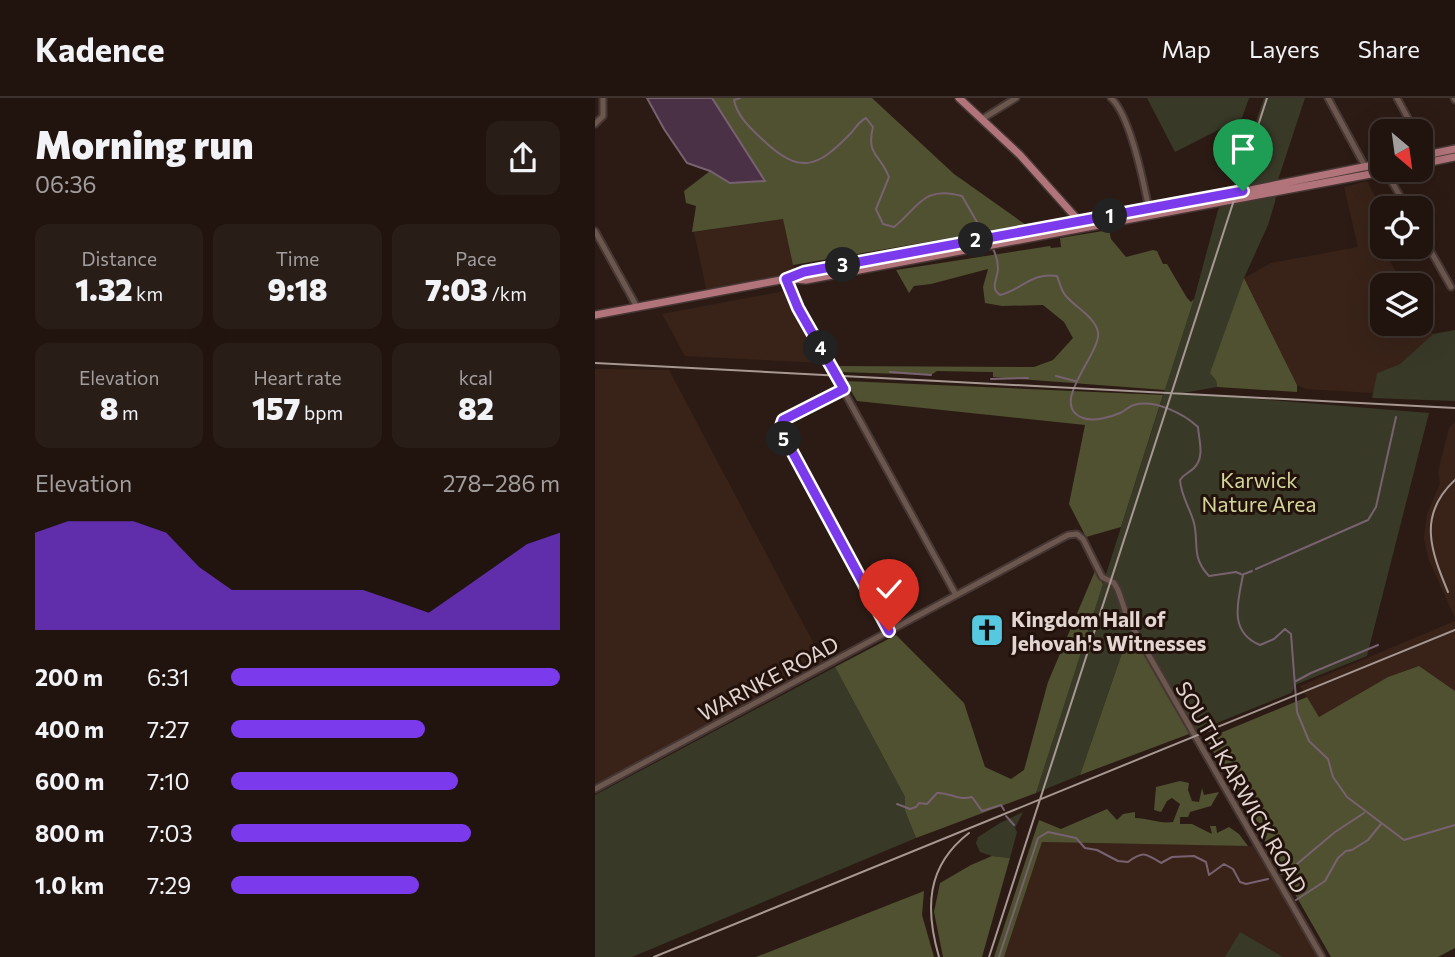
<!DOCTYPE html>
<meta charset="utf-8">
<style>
body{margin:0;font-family:Commissioner,sans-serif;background:#291d18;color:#f1f3f6;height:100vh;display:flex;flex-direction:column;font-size:26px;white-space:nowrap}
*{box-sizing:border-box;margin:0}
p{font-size:23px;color:#a29e9e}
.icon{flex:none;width:38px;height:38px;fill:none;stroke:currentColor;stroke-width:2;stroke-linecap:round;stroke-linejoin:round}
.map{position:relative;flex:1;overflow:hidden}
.drawer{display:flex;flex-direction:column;background:#21140f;width:595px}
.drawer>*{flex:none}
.needle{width:46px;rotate:151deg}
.controls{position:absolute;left:775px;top:21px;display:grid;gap:14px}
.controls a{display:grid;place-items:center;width:63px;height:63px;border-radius:14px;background:#21140f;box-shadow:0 7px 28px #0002,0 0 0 2px #3e332f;font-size:35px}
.pin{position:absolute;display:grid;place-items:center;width:60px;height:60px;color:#fff;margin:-72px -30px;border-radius:50% 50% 50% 0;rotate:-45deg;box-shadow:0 0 7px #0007}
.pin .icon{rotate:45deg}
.km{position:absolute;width:35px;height:35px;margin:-18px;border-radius:50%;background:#222;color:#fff;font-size:19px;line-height:35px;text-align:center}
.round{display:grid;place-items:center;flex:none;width:74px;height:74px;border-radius:14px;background:#291d18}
.summary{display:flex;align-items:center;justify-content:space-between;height:119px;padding:0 35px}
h1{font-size:38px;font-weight:800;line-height:52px}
.figures{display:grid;grid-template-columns:repeat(3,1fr);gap:10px;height:119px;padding:7px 35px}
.figures div{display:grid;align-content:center;border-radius:14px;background:#291d18;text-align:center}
.figures b{font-size:30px;font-weight:800}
.figures small{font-size:19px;font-weight:400}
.figures p{font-size:19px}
.chart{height:196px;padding:14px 35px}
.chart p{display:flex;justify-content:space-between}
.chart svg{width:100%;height:126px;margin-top:7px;fill:#7c3aed;opacity:.7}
ul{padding:0 35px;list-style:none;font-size:23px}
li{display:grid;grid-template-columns:112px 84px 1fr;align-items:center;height:52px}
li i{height:18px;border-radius:9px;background:#7c3aed}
header{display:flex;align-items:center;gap:42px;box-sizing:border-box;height:98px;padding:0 35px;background:#21140f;border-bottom:2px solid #3e332f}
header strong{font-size:33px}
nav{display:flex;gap:38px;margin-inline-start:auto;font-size:24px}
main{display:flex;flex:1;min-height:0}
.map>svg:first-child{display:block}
</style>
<header>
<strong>Kadence</strong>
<nav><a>Map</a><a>Layers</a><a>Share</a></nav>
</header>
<main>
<section class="drawer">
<div class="summary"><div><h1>Morning run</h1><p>06:36</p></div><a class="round"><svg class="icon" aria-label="share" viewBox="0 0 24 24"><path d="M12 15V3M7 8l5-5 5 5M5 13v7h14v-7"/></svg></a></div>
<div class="figures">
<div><p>Distance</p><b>1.32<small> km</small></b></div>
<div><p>Time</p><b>9:18</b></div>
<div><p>Pace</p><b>7:03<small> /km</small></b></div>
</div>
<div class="figures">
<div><p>Elevation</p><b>8<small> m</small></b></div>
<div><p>Heart rate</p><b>157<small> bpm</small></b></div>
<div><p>kcal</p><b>82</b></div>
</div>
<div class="chart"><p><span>Elevation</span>278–286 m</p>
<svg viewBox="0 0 160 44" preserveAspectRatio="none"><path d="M0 44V10L10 6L20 6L30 6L40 10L50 22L60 30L70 30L80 30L90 30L100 30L110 34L120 38L130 30L140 22L150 14L160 10V44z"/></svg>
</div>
<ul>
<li><b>200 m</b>6:31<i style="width:100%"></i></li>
<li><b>400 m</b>7:27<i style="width:59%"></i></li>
<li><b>600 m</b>7:10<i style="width:69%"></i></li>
<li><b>800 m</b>7:03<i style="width:73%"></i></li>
<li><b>1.0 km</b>7:29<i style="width:57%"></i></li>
</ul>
</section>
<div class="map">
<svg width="860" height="859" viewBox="0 0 860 859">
<rect width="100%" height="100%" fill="#2c1b14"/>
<path fill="#392319" d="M772 83 787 112V138L782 141 809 187H788V226H826V215L838 236 805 266 782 275 778 295 711 291 702 287 649 180 676 165 763 149 749 89Z
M188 121 200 175 191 180 112 195 99 134Z
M189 193 227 265 90 258 67 216Z
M0 271 74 272 229 565 0 689Z
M860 324V520L833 460 829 440 832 416 845 385 843 374 854 330Z
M860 523V593L824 568 793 579 724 619 705 588Z
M447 744 658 748 723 859H409Z"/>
<path fill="#383927" d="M552 0H654L647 20 580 54Z
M669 0H710L683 82 680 104 673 127 649 180 621 282 622 289 588 295 834 315 772 558 702 586 696 595 602 633 538 523 485 677 441 695 599 201 623 112 638 90Z
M860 232V303L777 300 782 275 805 266 838 236Z
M240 569 310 699V713L321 740 37 859H0V697Z
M428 714 420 730 422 734 415 760 397 758 385 754 381 745 383 739 405 725Z
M645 834 688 859H630Z"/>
<path fill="#4f5131" d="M117 0H277L359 76 431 127 198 167 188 121 97 134 101 108 91 105 89 93 115 73 135 85 169 82Z
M514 132 516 141 531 159 558 152 562 153 568 166H572L592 200 596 204 599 201 570 292 398 279V274H393L342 273 336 277 245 274 244 268 439 269 458 262 478 240 469 224 448 207 407 208 390 205 388 189 393 171 336 186 319 188 314 195 301 172 455 148 456 150 466 149 465 140Z
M649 180 702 287V294L622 289 621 282 615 275Z
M250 283 568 297 526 429 491 439 474 406 490 327 262 303Z
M500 473 508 486 441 695 321 740 310 713V699L240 569 301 537 369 605 390 669 416 681 429 672 453 584Z
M538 523 602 633 485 677Z
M824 568 860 593V850L843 859H736L611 641 712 599 724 619 793 579Z
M585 683 594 685 593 692 597 703 604 704 607 690 609 697 624 694 616 708 595 714 593 719H585V726H597L617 736 615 728H621L622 735 634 729 644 736 653 748 447 744 409 859H399L444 722 466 731 512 711 522 722 528 716 540 714V720C554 720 564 726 578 724L585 706 577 700 572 703 566 714 559 712 561 689Z
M397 758 415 760 387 859H348L339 814 345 785 376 767Z
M329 793 327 817 339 859H161Z"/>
<path fill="#4a3146" stroke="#786270" stroke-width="2" d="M52 0H117L170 83 135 85 115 73 92 65 69 31Z"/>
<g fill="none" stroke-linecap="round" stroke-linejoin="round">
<path stroke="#786270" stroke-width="2" d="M145 0 139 2C142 18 156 31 168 42 205 77 222 70 255 36 261 30 263 24 271 20L278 29C271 57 285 56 294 79L281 111 288 126 299 129C324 109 328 87 367 98L390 138
M397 149C401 156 403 163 403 171 402 182 395 190 405 197 428 191 437 174 462 178 465 185 466 193 471 198 480 209 500 219 503 234 507 255 452 307 488 320 499 324 516 319 525 315 530 313 534 308 539 307 560 301 589 316 603 329 604 343 610 359 599 370 594 375 589 376 585 382 586 398 595 410 599 425 604 446 596 459 614 478L641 474 648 477C643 503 633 534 665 547L679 541 690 531 696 536 702 614 714 643 733 661 738 679 752 699 809 742 860 727
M295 274 336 277
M461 278 480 283
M396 281 433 280
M661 471 773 422 781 409 801 319
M649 476 657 473
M701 583 716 575 783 547
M302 706 315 711 321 709 324 705 332 706 342 695C356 694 361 703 377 699L387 713 406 707 409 712
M411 718 419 727
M686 776 696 771 740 734 769 715
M701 802 730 783 743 760 751 753 757 752 773 742 786 726
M404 859 443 740 453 734 481 740 490 750 502 752 523 763 533 764C548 753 550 755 566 765L577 759 599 758 611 764 614 777 629 766 638 771 645 784 651 786 673 781"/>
<g stroke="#463734" stroke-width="9">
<path id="minor" d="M516 0C535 17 549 86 554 112
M733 0 771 70
M802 0 820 33
M859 0 860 2
M387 21 421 0
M0 26 8 18V0
M826 44 833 56
M790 72 812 110
M0 133 42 209
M826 136 856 189
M191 181 203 210 361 497
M249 291 188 322 185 331 294 533
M0 691 473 437 482 436 488 441 507 479 519 485 523 492 533 521 727 859"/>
</g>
<g stroke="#463734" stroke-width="10">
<path id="major" d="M364 0 425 57 485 124
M826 58 860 51
M826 66 860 59
M196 181 211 182 797 72
M0 217 191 181 209 174 635 96 788 65"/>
</g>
<use href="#minor" stroke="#6c574f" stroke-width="5"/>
<use href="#major" stroke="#b1747b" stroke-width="7"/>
<path stroke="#a79893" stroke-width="2" d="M0 265 860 310
M853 494C836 453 822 417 860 382
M59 859 860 532
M344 859C330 811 331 768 374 735
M394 859 672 0"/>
</g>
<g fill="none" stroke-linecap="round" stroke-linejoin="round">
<g stroke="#fff" stroke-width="14">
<path id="route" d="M294 533 185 331 188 322 249 291 203 210 191 181 209 174 648 93"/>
</g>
<use href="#route" stroke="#7c3aed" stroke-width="9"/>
</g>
<defs>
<g id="church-square" transform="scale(1.75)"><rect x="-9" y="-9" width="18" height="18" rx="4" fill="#56c9e1" stroke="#22120b"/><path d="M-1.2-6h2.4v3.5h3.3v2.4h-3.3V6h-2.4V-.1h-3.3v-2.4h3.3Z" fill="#111"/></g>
</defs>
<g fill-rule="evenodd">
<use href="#church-square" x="392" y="532"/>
</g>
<g text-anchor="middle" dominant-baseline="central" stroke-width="6" stroke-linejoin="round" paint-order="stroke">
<g font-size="21" fill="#d3d69a" stroke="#22120b">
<text x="664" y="381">Karwick<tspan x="664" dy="24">Nature Area</tspan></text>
</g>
<g font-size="21" font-weight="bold" fill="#e3d6d2" stroke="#22120b" text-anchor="start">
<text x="416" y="520">Kingdom Hall of<tspan x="416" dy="24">Jehovah's Witnesses</tspan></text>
</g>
<g font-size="21" fill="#e3d6d2" stroke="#22120b">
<text transform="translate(173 580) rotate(-28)">WARNKE ROAD</text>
<text transform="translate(647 689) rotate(60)">SOUTH KARWICK ROAD</text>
</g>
</g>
</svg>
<div class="controls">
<a><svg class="needle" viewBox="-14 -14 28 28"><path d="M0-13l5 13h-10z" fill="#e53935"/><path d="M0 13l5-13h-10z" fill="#a29e9e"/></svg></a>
<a><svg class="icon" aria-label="locate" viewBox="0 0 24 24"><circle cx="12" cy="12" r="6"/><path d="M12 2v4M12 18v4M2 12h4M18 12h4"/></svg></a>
<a><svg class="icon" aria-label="layers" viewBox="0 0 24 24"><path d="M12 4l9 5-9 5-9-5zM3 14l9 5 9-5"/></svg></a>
</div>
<div class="pin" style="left:648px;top:93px;background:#1e9e55"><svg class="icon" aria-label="arrive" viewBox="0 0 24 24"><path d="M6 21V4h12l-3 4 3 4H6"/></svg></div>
<div class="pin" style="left:294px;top:533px;background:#d93025"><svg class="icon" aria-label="check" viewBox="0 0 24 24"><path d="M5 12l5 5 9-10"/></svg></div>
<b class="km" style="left:515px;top:118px">1</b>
<b class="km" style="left:381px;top:142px">2</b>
<b class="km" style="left:248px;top:167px">3</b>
<b class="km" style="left:226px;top:250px">4</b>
<b class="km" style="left:189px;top:341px">5</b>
</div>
</main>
